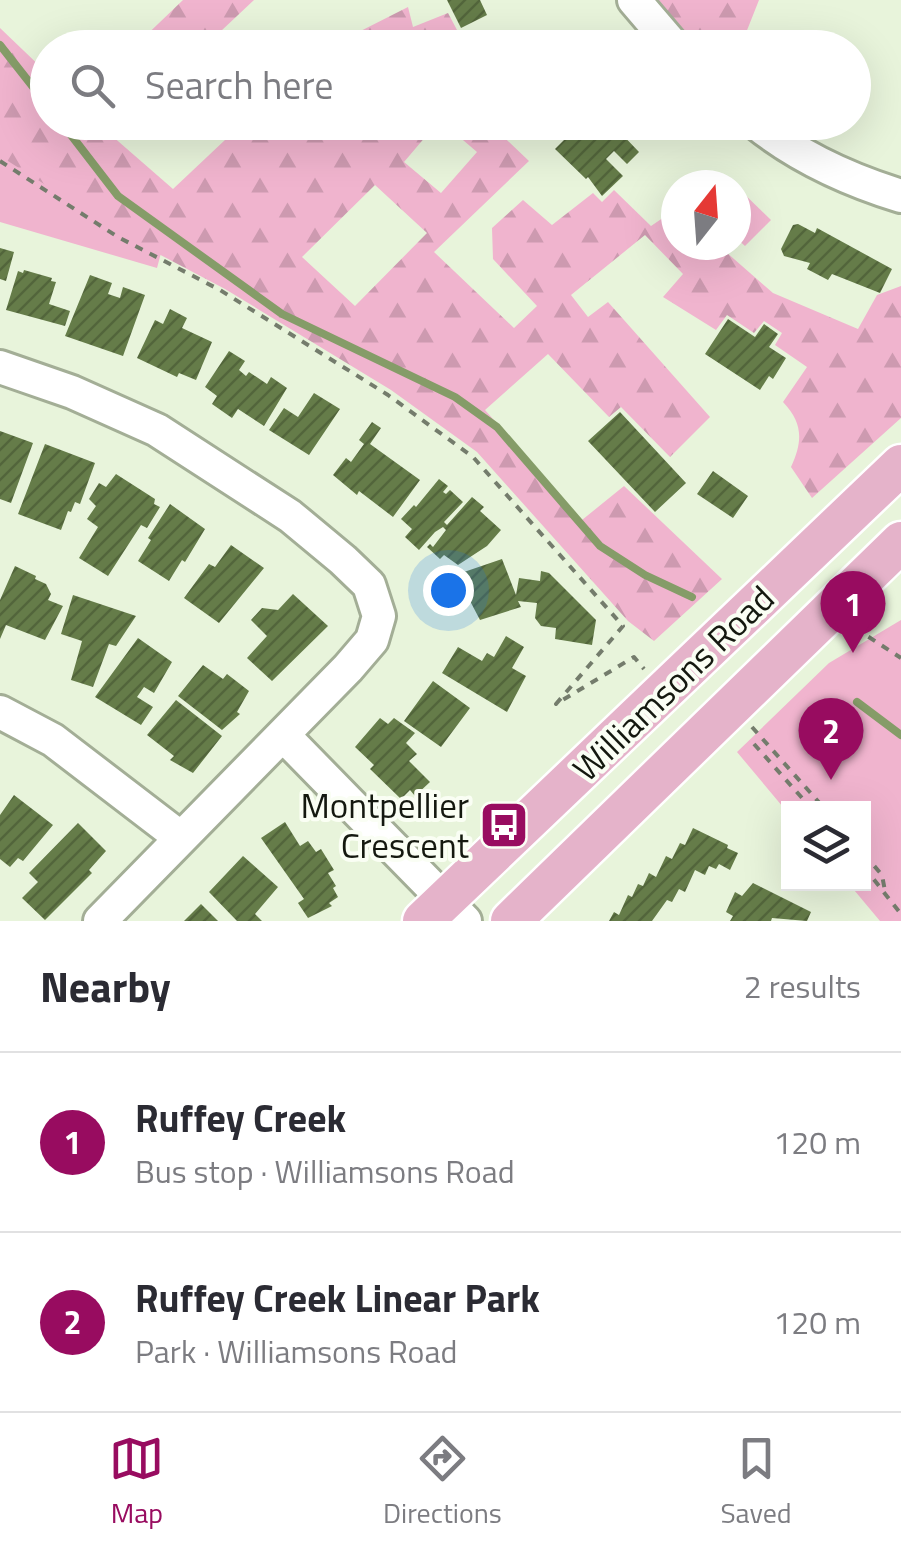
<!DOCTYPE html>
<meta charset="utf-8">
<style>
:root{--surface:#fff;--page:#f7f7f7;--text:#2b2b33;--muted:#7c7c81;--line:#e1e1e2;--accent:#980c60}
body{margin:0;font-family:"Titillium Web",sans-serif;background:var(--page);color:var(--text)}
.controls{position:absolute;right:30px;bottom:30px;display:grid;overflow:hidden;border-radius:0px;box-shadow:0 10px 40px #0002}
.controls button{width:90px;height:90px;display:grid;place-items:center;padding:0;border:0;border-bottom:2px solid var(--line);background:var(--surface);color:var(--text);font:50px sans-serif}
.compass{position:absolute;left:661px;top:170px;width:90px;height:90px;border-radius:50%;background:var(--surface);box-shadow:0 10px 40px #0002;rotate:17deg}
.you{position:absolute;left:448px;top:590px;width:35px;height:35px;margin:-25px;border:8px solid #fff;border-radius:50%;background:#1a73e8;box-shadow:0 0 0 15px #1a73e833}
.badge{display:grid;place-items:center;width:65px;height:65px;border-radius:50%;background:var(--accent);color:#fff;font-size:32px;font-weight:700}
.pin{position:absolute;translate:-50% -82px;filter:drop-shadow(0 2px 5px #0008)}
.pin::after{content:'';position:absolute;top:52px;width:35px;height:30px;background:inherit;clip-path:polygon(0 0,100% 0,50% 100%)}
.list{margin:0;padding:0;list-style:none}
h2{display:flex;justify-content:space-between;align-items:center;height:130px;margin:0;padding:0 40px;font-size:42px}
h2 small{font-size:32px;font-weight:400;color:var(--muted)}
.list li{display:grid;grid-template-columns:65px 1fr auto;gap:30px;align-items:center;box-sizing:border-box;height:180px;padding:0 40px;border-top:2px solid var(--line)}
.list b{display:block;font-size:38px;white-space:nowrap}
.list p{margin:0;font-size:32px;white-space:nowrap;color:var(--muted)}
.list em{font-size:32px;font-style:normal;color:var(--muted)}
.icon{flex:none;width:55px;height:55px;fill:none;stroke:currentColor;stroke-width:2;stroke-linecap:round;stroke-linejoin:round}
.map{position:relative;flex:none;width:901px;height:921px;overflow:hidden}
.search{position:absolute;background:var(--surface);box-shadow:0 10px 40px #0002;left:30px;right:30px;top:30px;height:110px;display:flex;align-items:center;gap:25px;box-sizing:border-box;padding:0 35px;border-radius:55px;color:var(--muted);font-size:38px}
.sheet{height:490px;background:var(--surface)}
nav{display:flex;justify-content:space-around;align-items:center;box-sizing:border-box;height:140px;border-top:2px solid var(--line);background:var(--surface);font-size:28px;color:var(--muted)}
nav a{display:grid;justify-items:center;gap:5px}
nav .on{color:var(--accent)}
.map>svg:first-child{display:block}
</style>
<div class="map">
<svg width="901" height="921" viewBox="0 0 901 921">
<defs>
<pattern id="forest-firs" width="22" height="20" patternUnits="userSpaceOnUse" patternTransform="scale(2.5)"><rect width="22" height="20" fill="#f0b4ce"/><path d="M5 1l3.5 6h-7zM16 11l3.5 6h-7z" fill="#cd9ab0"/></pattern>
<pattern id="building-hatch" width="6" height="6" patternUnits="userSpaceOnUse" patternTransform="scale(2.5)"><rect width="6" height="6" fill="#657c49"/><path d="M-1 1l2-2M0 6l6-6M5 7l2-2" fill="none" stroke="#52653b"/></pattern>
</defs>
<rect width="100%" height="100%" fill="#e8f4db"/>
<path fill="#f0b4ce" d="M0,145l161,108 -4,15 -157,-46z
M736,186l35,34 -26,26 -9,-8z
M901,620v301h-21l-31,-37h15v-76h-76v5l-51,-61 92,-89z"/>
<path fill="url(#forest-firs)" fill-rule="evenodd" d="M183,0h71l-50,47h-70z
M646,0h113l-19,48 -52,-1z
M408,7l5,20 35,-14 18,34h-137z
M0,28l47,45 1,49 76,1 -13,12 62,54 70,-66 195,-1 -34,40 37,31 36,-41 -34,-29h46l40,38 -95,91 80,76 23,-22 -44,-47 -1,-31 31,-28 29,25 41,-32 9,9 12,-12 37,36 25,-17v36h42l55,48 85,36 19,-34 24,-9v132l-89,80 -21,-31c12,-26 12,-44 -8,-65l24,-35 -32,-22 7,-12 -18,-12 -10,12 -27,-18 -11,15 -53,-33 20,-23 -38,-39 -74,60 17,22 20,-15 102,115 -40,40 -49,-50 -12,10 -61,-63 -63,56 97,110 42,-34 98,93 -68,62 -26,-20 -151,-169 -86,-62 -166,-101 -91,-48 -134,-85zM375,185l52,48 -72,73 -53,-49z"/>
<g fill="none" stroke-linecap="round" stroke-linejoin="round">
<path stroke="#859c68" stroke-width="8" d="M0,45l48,61
M61,122l57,74 164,118 173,83 42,30 103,119 45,29 47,22
M857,702l44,33"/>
</g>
<path fill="url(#building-hatch)" d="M447,0h33l7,15 -26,13z
M572,122h49l-5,6 23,24 -12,12 -13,-13 -8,8 17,17 -21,20 -14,-19 -2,2 -31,-30 18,-18 -4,-5z
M798,224l17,9 2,-5 75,41 -12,24 -48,-19 -4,6 -21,-11 3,-6 -26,-7 -3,-7 12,-24z
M0,248l14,4 -8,29 -6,-2z
M24,270l28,8 -1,3 5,1 -7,22 21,7 -5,15 -59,-16 12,-39 5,2z
M90,275l22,8 -4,11 12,4 3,-11 22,8 -22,61 -58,-20z
M170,309l17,9 -5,10 30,14 -16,38 -17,-7 -2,4 -40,-19 18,-38 8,4z
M728,319l27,18 9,-13 14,10 -9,13 17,11 -13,21 -4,-3 -9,14 -55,-36z
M229,351l16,10 -6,9 7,6 3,-4 18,12 4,-7 16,11 -23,38 -26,-17 -6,9 -20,-14 5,-8 -12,-9z
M314,393l26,16 -31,46 -40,-25 15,-22 14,9z
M620,412l66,71 -31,29 -67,-71z
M372,422l9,6 -11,16 50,36 -27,37 -34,-26 -2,4 -24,-20 13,-17 5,4 13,-18 -5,-4z
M0,431l33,12 -22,60 -11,-4z
M45,444l50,19 -15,41 -5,-2 -4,10 -3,-1 -7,19 -43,-16z
M713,471l35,25 -15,22 -36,-24z
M116,474l39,25 -1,5 6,3 -13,21 -6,-3 -33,51 -29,-18 19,-31 -11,-8 9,-13 -7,-7 10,-16 7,4z
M439,479l9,7 -5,6 3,2 4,-4 13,12 -19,20 3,3 25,-28 12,10 -4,4 21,19 -14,16 -29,19 -14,-10 -4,4 -13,-12 3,-3 3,3 13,-17 -3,-3 -8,5 -16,18 -14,-13 7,-8 -11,-10 13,-14 2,2z
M170,504l35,25 -20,33 -3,-2 -13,21 -31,-20 13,-21 -3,-2z
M231,545l33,23 -45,55 -35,-25 25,-34 6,3z
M502,559l14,36 3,-17 21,3 1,-10 8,2 47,47 -4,25 -37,-6 1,-11 -15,-2 -6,-8 2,-15 -19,-2 3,6 -41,13 -11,-21 4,-1 -9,-26z
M15,566l21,10 -1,3 11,5 5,10 -3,6 15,6 -18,34 -39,-15 -6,14v-39z
M293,594l35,32 -56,55 -25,-23 20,-22 -16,-16 11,-12 16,2z
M73,595l63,21 -20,30 -7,-2 -16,43 -22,-7 11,-39 -21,-7z
M506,636l18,11 -12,21 14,8 -19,36 -65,-39 16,-26 24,14 5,-8 7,4z
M138,638l34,24 -18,31 -10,-6 -7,10 16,10 -12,18 -46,-28z
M203,665l20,14 4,-5 22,17 -12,21 3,2 -18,16 -44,-34z
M433,681l37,27 -29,39 -37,-26z
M176,700l46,36 -29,37 -23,-13 4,-4 -27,-21z
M380,718l8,6 6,-6 21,15 -9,10 11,11 -8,7 21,21 -15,14 -5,-6 -9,9 -31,-30 4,-4 -19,-18z
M14,795l39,30 -30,36 -5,-3 -8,9 -10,-8v-44z
M285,822l15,24 8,-5 8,11 5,-3 13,21 -6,3 8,13 -3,2 5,9 -9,6 3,3 -24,12 -10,-15 6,-4 -43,-61z
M78,823l28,28 -17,19 3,3 -47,47 -23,-22 16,-16 -9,-9z
M693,828l35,17 -1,3 11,5 -8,17 -11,-6 -3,5 -7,-3 -4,9 -10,-5 -10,22 -6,-3 -7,13 -5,-2 -15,21h-43l5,-9 5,3 9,-20 4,2 6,-13 5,2 6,-13 7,4 10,-21 6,3 8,-16 5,2z
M243,856l35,31 -23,27 7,7h-25l-28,-29z
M753,883l58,29 -4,9 -35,-3 -1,3h-41l3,-5 -7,-4 9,-20 7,4z
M201,904l17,17h-34z"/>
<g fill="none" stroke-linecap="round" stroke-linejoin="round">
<g stroke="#a3ae96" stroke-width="38">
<path id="minor" d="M634,0l41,48
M755,122c43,35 94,58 146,74
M0,367l72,25 85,38 133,86 53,44 26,25 10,31 -7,24 -24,28 -248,253
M0,712l53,28 128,98
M284,736l181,185"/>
</g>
<g stroke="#fff" stroke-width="45">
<path id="major" d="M423,921l478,-456
M511,921l390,-379"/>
</g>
<path stroke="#747c6c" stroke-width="4" stroke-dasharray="8 8" stroke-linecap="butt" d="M0,161l118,76 102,53 168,105 85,62 150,169 -67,78 78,-47 10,12
M855,628l46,30
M752,727l72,81
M754,744l57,64
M864,854l18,21 3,16
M864,867l37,47"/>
<use href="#minor" stroke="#fff" stroke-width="32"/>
<use href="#major" stroke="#e5b3ca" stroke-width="40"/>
</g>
<defs>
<g id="bus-square" transform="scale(2.5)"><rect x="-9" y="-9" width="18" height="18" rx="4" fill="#980c60" stroke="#fafef4"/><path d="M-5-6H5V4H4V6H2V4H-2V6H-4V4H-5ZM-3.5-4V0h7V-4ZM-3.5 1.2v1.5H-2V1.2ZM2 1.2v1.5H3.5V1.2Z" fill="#fff"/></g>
</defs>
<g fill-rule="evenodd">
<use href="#bus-square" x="504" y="825"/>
</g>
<g text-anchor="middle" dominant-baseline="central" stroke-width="8" stroke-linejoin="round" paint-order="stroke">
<g font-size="35" fill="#14180f" stroke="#fafef4">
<text transform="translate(673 683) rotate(-44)">Williamsons Road</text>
</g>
<g font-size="35" fill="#14180f" stroke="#fafef4" text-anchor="end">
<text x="469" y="805">Montpellier<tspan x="469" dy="40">Crescent</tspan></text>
</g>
</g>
</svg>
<div class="controls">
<button><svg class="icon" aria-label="layers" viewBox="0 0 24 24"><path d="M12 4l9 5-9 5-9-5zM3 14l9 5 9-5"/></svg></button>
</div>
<svg class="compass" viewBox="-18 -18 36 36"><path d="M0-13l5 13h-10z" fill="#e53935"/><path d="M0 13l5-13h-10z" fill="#7c7c81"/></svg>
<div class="you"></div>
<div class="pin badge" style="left:853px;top:653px">1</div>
<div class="pin badge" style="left:831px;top:780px">2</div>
<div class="search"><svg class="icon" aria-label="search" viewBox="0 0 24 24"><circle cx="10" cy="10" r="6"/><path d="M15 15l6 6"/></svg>Search here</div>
</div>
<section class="sheet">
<h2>Nearby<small>2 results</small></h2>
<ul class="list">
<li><span class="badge">1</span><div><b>Ruffey Creek</b><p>Bus stop · Williamsons Road</p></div><em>120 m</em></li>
<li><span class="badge">2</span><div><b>Ruffey Creek Linear Park</b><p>Park · Williamsons Road</p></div><em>120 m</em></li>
</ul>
</section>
<nav>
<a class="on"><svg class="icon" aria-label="map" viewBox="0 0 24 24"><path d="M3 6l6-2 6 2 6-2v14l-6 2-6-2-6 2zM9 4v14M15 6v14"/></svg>Map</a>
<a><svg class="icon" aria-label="directions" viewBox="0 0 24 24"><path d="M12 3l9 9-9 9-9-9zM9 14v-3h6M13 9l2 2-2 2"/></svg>Directions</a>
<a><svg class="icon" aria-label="saved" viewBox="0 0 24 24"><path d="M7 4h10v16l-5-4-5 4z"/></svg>Saved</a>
</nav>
